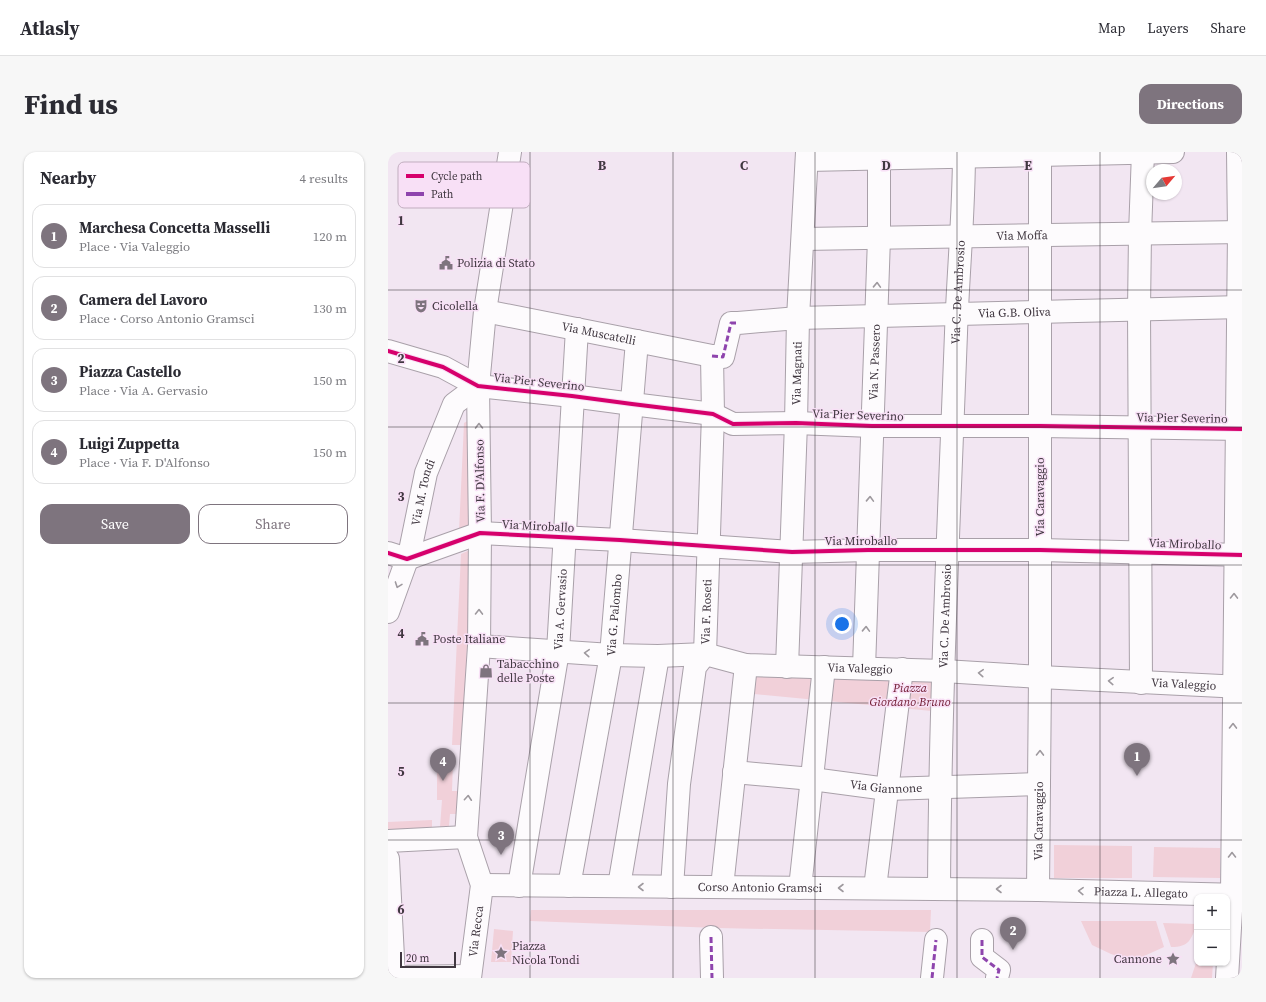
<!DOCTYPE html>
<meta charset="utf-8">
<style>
:root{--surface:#fff;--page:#f7f7f7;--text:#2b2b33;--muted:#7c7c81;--line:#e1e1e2;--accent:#7e747e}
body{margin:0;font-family:"Source Serif 4",serif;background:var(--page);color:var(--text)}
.controls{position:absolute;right:12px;bottom:12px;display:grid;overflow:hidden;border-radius:8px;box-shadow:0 1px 3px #0004}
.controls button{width:36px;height:36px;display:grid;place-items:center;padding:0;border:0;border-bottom:1px solid var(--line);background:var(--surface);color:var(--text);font:20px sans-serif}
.compass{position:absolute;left:758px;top:12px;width:36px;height:36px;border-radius:50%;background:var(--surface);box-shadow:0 1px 3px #0004;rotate:61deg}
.scale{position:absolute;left:12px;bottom:10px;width:56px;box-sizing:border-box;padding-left:4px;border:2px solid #403740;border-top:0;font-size:11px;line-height:14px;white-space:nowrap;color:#403740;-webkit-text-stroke:3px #f8e0f6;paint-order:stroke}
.you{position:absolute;left:454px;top:472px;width:14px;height:14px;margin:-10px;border:3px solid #fff;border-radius:50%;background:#1a73e8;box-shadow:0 0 0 6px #1a73e833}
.badge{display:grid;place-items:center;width:26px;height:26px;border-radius:50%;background:var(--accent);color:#fff;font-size:13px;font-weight:700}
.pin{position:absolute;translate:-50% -33px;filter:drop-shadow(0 1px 2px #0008)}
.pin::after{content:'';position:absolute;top:21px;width:14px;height:12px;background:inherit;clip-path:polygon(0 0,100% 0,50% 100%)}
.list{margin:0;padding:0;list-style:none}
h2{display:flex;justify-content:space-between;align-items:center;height:52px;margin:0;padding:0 16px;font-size:17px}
h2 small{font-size:13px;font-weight:400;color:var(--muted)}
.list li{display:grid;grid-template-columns:26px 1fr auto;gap:12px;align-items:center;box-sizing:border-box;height:64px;margin:0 8px 8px;padding:0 8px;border:1px solid var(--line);border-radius:12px}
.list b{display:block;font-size:15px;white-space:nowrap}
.list p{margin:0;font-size:13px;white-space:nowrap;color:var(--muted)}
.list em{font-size:13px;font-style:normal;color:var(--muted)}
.actions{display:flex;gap:8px;padding:12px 16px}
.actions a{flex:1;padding:9px 0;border:1px solid var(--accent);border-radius:12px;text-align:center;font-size:14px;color:var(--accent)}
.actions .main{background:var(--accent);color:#fff}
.map{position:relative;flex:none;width:854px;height:826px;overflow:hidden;border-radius:12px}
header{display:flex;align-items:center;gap:24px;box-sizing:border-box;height:56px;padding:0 20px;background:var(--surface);border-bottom:1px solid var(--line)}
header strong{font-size:19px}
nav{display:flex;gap:22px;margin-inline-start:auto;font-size:14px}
.intro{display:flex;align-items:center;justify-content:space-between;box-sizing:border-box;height:96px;padding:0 24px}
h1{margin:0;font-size:28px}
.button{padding:10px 18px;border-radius:12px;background:var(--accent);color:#fff;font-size:14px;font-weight:700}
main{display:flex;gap:24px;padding:0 24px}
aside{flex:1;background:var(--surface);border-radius:12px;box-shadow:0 1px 3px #0004}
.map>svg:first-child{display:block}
</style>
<header>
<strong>Atlasly</strong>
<nav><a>Map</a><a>Layers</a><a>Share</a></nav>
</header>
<div class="intro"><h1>Find us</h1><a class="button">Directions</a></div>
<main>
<aside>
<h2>Nearby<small>4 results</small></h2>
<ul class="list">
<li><span class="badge">1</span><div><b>Marchesa Concetta Masselli</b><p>Place · Via Valeggio</p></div><em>120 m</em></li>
<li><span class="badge">2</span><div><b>Camera del Lavoro</b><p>Place · Corso Antonio Gramsci</p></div><em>130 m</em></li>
<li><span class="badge">3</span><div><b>Piazza Castello</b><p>Place · Via A. Gervasio</p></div><em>150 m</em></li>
<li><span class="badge">4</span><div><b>Luigi Zuppetta</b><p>Place · Via F. D'Alfonso</p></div><em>150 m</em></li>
</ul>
<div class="actions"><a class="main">Save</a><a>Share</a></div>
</aside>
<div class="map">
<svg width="854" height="826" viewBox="0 0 854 826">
<rect width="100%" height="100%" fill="#f2e6f2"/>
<path fill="#f1d0d9" d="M83,267l-2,110 -10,2 5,-108z
M84,397l-10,196h-10l9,-191z
M366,522l181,7 -3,30 -178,-17z
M49,610l16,1 -1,28h6l-1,23h-7l-1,12 -9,1 2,-27h-5z
M44,668v9l-44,2v-9z
M666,693l78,1v32h-78z
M766,695l66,1v30l-67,-1z
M143,758h400l-1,22 -213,-4 -187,-7z
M693,769h75l8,26 -31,14 -22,-7 -19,-9z
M775,771l34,1c-6,15 -7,23 -26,23z
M106,777l19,2 -2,31h-20z
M809,808v3h16l-1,15h-21z"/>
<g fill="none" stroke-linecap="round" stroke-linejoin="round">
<g stroke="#a9a0a9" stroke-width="24">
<g id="minor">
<path d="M420,8l365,-8"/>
<path id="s1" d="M415,87l439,-7"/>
<path id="s2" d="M97,159l227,45 11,1 8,-34h7l60,-5 444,-11"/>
<path d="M0,199l55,16 35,19 94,10 60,8 81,10 20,10 63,-1 76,3h168l202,3"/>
<path d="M0,401l19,6 73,-26 140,7 172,12 76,-2h172l202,5"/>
<path id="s3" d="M0,460l22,-61 16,-78 28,-69 24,-18"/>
<path id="s4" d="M91,494l132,9 47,1 47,-2 41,11 198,6 96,6 202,10"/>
<path id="s5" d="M399,515l9,-244 2,-105 9,-166"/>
<path id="s6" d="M476,516l15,-430v-86"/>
<path d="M753,531l-2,-373 1,-76 3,-82"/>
<path id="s7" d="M346,620l78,7 75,10 152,-5"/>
<path d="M0,689l78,-4"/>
<path d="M0,707l6,118h-6"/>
<path id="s8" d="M94,733l556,5 204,5"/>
<path id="s9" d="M131,734l39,-235 19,-322"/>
<path id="s10" d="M181,734l42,-231 26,-314"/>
<path d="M231,734l39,-230"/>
<path id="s11" d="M284,735l7,-103 16,-117 10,-13 8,-240 -1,-58"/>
<path d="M334,735l24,-222"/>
<path d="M412,736l24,-221"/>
<path d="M487,736l27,-219"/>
<path id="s12" d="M551,737c1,-185 10,-371 17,-556 2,-60 8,-121 8,-181"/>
<path id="s13" d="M650,738l2,-213v-525"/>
<path d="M323,785l1,41"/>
<path d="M594,788v17l17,13 -2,8"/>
<path d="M6,825l76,-1"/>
<path id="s14" d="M82,826l12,-93 -16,-48 13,-191 1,-113 -2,-147 7,-75 25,-159"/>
<path d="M544,826l4,-38"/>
<path d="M839,826l5,-84 7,-662 -1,-80"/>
</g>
</g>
<use href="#minor" stroke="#fdfbfd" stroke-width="22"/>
<path stroke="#8e44ad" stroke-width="3" stroke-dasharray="6 3" stroke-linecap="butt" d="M324,204l11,1 8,-34h7
M323,785l1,41
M594,788v17l17,13 -2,8
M544,826l4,-38"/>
<g stroke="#f8e0f6" stroke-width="6">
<path id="cycleway" d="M0,199l55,16 35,19 94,10 60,8 81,10 20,10 63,-1 76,3h168l202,3
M0,401l19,6 73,-26 140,7 172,12 76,-2h172l202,5"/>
</g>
<use href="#cycleway" stroke="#d6006c" stroke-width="4"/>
</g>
<defs><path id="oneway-chevron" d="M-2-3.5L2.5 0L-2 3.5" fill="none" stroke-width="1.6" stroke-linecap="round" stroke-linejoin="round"/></defs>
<g stroke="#9e999e">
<use href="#oneway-chevron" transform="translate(489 133) rotate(-88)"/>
<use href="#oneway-chevron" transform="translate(91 274) rotate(-91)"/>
<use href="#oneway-chevron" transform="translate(482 347) rotate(-88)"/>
<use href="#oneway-chevron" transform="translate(10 433) rotate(110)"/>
<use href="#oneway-chevron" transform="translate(846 444) rotate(-89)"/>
<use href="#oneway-chevron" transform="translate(91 460) rotate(-89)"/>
<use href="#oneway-chevron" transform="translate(478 477) rotate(-88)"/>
<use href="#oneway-chevron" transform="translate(199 501) rotate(-176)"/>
<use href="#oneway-chevron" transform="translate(593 521) rotate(-176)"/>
<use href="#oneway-chevron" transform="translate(723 529) rotate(-177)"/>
<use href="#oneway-chevron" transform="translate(845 574) rotate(-89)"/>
<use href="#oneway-chevron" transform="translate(652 601) rotate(-89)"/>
<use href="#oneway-chevron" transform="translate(80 646) rotate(-86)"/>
<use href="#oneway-chevron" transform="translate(844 703) rotate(-90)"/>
<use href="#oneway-chevron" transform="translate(253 735) rotate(-180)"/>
<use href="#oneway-chevron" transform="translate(453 736) rotate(-180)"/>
<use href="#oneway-chevron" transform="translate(611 737) rotate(-180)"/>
<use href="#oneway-chevron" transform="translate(693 739) rotate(-178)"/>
</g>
<path fill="none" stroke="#403740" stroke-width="1" stroke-opacity="0.55" d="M142,0v826M285,0v826M427,0v826M569,0v826M712,0v826M0,138h854M0,275h854M0,413h854M0,551h854M0,688h854"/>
<defs>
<g id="civic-bare" transform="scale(1.08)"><path d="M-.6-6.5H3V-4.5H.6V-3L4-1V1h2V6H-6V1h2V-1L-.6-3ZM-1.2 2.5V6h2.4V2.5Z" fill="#7e747e" stroke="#f8e0f6" stroke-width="2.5" paint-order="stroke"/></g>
<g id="theatre-bare" transform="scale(1.08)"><path d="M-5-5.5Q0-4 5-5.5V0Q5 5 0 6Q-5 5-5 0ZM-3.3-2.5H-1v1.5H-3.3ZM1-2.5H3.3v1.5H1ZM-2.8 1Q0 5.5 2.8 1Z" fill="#7e747e" stroke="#f8e0f6" stroke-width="2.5" paint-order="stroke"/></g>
<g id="shop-bare" transform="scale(1.08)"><path d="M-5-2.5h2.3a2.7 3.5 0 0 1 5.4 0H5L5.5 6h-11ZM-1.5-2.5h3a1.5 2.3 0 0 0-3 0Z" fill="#7e747e" stroke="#f8e0f6" stroke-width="2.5" paint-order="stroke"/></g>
<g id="sight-bare" transform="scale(1.08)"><path d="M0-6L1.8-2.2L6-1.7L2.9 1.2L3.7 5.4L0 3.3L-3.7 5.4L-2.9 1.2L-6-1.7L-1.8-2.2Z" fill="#7e747e" stroke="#f8e0f6" stroke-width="2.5" paint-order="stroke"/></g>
</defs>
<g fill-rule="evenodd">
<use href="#civic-bare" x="58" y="111"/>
<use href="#theatre-bare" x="33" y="154"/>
<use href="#civic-bare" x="34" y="487"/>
<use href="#shop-bare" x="98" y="519"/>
<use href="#sight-bare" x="113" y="801"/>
<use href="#sight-bare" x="785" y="807"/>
</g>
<g text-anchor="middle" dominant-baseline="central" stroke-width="3" stroke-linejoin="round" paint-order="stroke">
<g font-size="12" fill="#403740" stroke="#f8e0f6">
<text stroke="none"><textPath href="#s1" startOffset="219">Via Moffa</textPath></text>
<text stroke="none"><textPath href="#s12" startOffset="597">Via C. De Ambrosio</textPath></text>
<text stroke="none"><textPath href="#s2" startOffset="561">Via G.B. Oliva</textPath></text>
<text stroke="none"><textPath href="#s2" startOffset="116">Via Muscatelli</textPath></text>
<text stroke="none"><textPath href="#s6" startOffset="306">Via N. Passero</textPath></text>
<text stroke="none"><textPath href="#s5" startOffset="294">Via Magnati</textPath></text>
<text transform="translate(151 230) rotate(6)">Via Pier Severino</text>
<text transform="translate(470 263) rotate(2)">Via Pier Severino</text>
<text transform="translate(794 266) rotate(1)">Via Pier Severino</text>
<text transform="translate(92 329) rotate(-91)">Via F. D'Alfonso</text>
<text stroke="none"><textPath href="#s3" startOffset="125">Via M. Tondi</textPath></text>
<text transform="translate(652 345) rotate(-90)">Via Caravaggio</text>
<text transform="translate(150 374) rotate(3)">Via Miroballo</text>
<text x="473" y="389">Via Miroballo</text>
<text transform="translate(797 392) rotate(2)">Via Miroballo</text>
<text stroke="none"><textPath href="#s9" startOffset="280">Via A. Gervasio</textPath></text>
<text stroke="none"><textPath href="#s11" startOffset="280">Via F. Roseti</textPath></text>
<text stroke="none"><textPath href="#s10" startOffset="275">Via G. Palombo</textPath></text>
<text stroke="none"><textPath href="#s12" startOffset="273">Via C. De Ambrosio</textPath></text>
<text stroke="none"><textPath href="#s4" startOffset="383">Via Valeggio</textPath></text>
<text stroke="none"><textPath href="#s4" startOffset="707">Via Valeggio</textPath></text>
<text stroke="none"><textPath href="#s7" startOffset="153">Via Giannone</textPath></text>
<text stroke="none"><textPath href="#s13" startOffset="69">Via Caravaggio</textPath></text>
<text stroke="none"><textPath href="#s8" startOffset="278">Corso Antonio Gramsci</textPath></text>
<text stroke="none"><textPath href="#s8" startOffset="659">Piazza L. Allegato</textPath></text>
<text stroke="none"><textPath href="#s14" startOffset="47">Via Recca</textPath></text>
</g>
<g font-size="12" fill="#403740" stroke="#f8e0f6" text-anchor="start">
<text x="69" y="111">Polizia di Stato</text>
<text x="44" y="154">Cicolella</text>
<text x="45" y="487">Poste Italiane</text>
<text x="109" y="512">Tabacchino<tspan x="109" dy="14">delle Poste</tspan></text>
<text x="124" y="794">Piazza<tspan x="124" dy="14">Nicola Tondi</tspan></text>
<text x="774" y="807" text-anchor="end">Cannone</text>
</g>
<g font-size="12" font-style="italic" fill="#6f182f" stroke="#f8e0f6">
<text x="522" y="536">Piazza<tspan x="522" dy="14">Giordano Bruno</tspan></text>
</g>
</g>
<rect x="10" y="10" width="132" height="46" rx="6" fill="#f8e0f6" stroke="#c1adbf" stroke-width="1"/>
<rect x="18" y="22" width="18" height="4" fill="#d6006c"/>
<rect x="18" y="40" width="18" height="4" fill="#8e44ad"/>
<g font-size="11" fill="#403740">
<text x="43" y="28">Cycle path</text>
<text x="43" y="46">Path</text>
</g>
<g font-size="13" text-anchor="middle" font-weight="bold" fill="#403740" stroke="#f8e0f6" stroke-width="3" stroke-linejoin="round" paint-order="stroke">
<text x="214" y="18">B</text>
<text x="356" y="18">C</text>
<text x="498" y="18">D</text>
<text x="640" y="18">E</text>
<text x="13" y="73">1</text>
<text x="13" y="211">2</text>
<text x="13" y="349">3</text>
<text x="13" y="486">4</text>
<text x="13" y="624">5</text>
<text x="13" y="762">6</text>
</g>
</svg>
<div class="controls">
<button>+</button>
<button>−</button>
</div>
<svg class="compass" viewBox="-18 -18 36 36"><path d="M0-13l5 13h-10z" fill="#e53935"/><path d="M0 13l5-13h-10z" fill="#7c7c81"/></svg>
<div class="scale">20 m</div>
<div class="you"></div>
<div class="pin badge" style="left:749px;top:624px">1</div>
<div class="pin badge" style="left:625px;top:798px">2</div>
<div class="pin badge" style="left:113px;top:703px">3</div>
<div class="pin badge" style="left:55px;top:629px">4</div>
</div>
</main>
